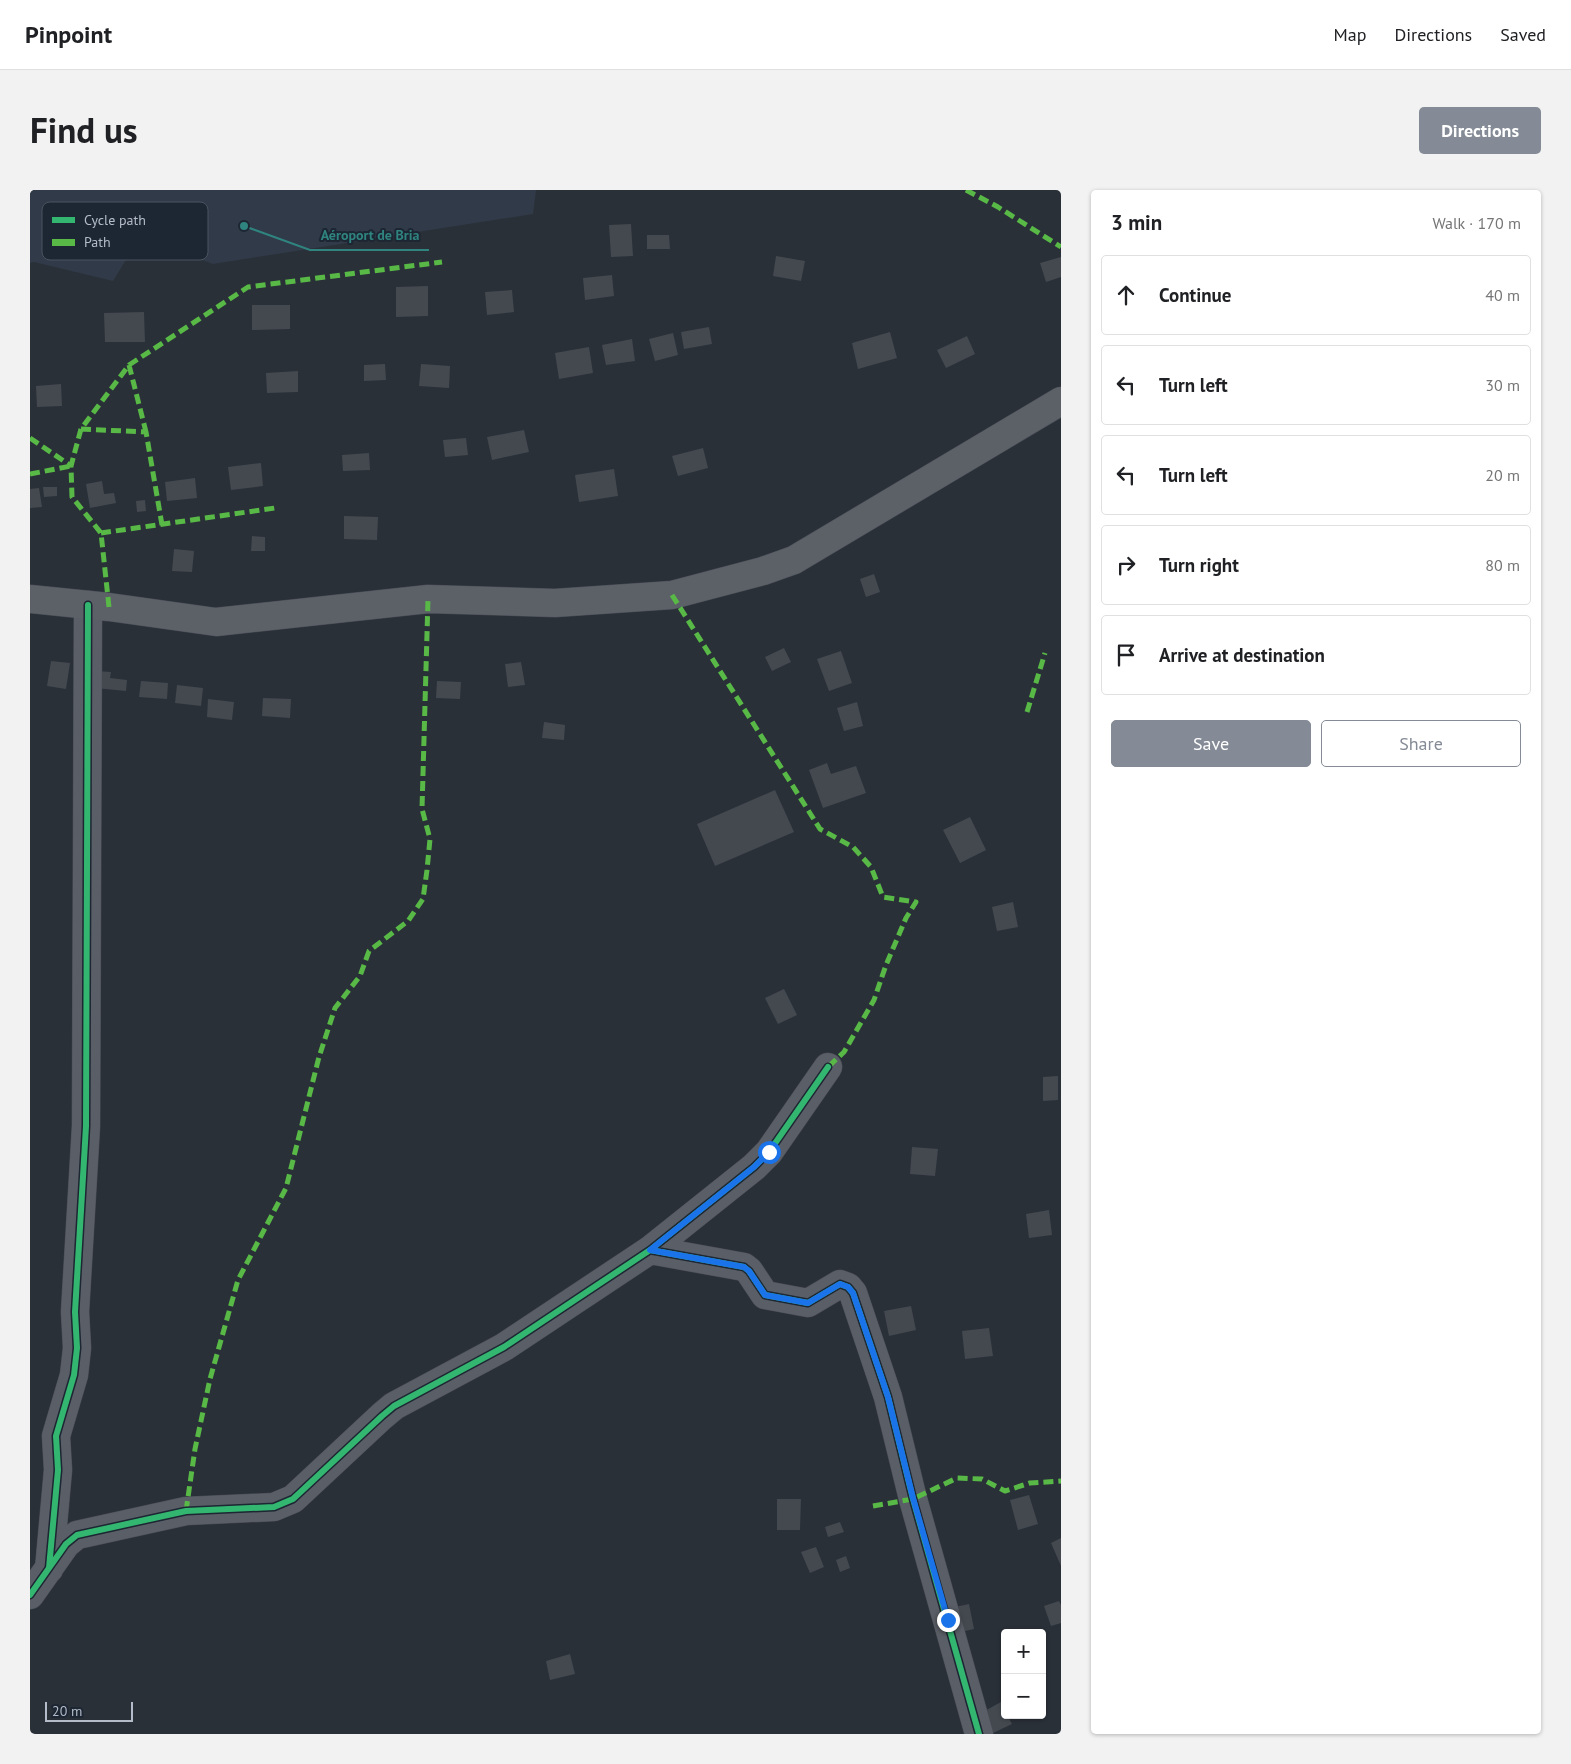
<!DOCTYPE html>
<meta charset="utf-8">
<style>
:root{--surface:#fff;--page:#f2f2f2;--text:#202124;--muted:#757577;--line:#e0e0e0;--accent:#848b96}
body{margin:0;font-family:"PT Sans",sans-serif;background:var(--page);color:var(--text)}
.controls{position:absolute;right:15px;bottom:15px;display:grid;overflow:hidden;border-radius:5px;box-shadow:0 1px 4px #0004}
.controls button{width:45px;height:45px;display:grid;place-items:center;padding:0;border:0;border-bottom:1px solid var(--line);background:var(--surface);color:var(--text);font:25px sans-serif}
.scale{position:absolute;left:15px;bottom:12px;width:88px;box-sizing:border-box;padding-left:5px;border:2px solid #b4bcc9;border-top:0;font-size:14px;line-height:18px;white-space:nowrap;color:#b4bcc9;-webkit-text-stroke:4px #1d2633;paint-order:stroke}
.stop{position:absolute;width:15px;height:15px;margin:-11px;border:4px solid #1a73e8;border-radius:50%;background:#fff}
.stop.end{background:#1a73e8;border-color:#fff;box-shadow:0 1px 5px #0008}
.list{margin:0;padding:0;list-style:none}
h2{display:flex;justify-content:space-between;align-items:center;height:65px;margin:0;padding:0 20px;font-size:21px}
h2 small{font-size:16px;font-weight:400;color:var(--muted)}
.list li{display:grid;grid-template-columns:32px 1fr auto;gap:15px;align-items:center;box-sizing:border-box;height:80px;margin:0 10px 10px;padding:0 10px;border:1px solid var(--line);border-radius:5px}
.list b{display:block;font-size:19px;white-space:nowrap}
.list em{font-size:16px;font-style:normal;color:var(--muted)}
.actions{display:flex;gap:10px;padding:15px 20px}
.actions a{flex:1;padding:11px 0;border:1px solid var(--accent);border-radius:5px;text-align:center;font-size:18px;color:var(--accent)}
.actions .main{background:var(--accent);color:#fff}
.icon{flex:none;width:28px;height:28px;fill:none;stroke:currentColor;stroke-width:2;stroke-linecap:round;stroke-linejoin:round}
.map{position:relative;flex:none;width:1031px;height:1544px;overflow:hidden;border-radius:5px}
header{display:flex;align-items:center;gap:30px;box-sizing:border-box;height:70px;padding:0 25px;background:var(--surface);border-bottom:1px solid var(--line)}
header strong{font-size:24px}
nav{display:flex;gap:28px;margin-inline-start:auto;font-size:18px}
.intro{display:flex;align-items:center;justify-content:space-between;box-sizing:border-box;height:120px;padding:0 30px}
h1{margin:0;font-size:35px}
.button{padding:12px 22px;border-radius:5px;background:var(--accent);color:#fff;font-size:18px;font-weight:700}
main{display:flex;gap:30px;padding:0 30px}
aside{flex:1;background:var(--surface);border-radius:5px;box-shadow:0 1px 4px #0004}
.map>svg:first-child{display:block}
</style>
<header>
<strong>Pinpoint</strong>
<nav><a>Map</a><a>Directions</a><a>Saved</a></nav>
</header>
<div class="intro"><h1>Find us</h1><a class="button">Directions</a></div>
<main>
<div class="map">
<svg width="1031" height="1544" viewBox="0 0 1031 1544">
<rect width="100%" height="100%" fill="#2a3038"/>
<path fill="#313a48" d="M0,0h506l-3,24 -320,50 -73,-27 -27,44 -79,-19 -4,1z"/>
<path fill="#444950" d="M601,34l2,32 -22,1 -2,-32z
M617,45h22l1,14h-23z
M746,66l29,5 -4,20 -28,-5z
M1031,67v20l-15,5 -6,-19z
M582,85l2,21 -29,4 -2,-22z
M398,96v30l-32,1v-30z
M482,100l2,22 -27,3 -2,-23z
M222,115h38v24l-38,1z
M114,122l1,30h-40l-1,-29z
M679,137l3,17 -28,5 -3,-17z
M860,142l7,26 -39,11 -6,-26z
M643,143l5,22 -23,6 -6,-22z
M937,146l8,18 -29,14 -9,-18z
M602,149l3,22 -29,4 -4,-20z
M559,157l4,26 -34,6 -4,-26z
M355,174l1,16 -22,1v-16z
M391,174l29,2 -1,22 -30,-2z
M268,181v21l-31,1 -1,-20z
M31,194l1,22 -25,1 -1,-21z
M494,240l5,22 -37,8 -5,-23z
M436,248l2,17 -23,2 -2,-17z
M673,258l5,20 -30,8 -6,-20z
M339,263l1,17 -27,1 -1,-16z
M231,273l2,23 -32,4 -3,-23z
M584,279l4,27 -39,6 -4,-27z
M165,288l2,20 -30,3 -2,-19z
M72,291l2,13 10,-1 2,10 -26,5 -4,-24z
M13,297h14v9l-13,1z
M9,298l3,19 -12,1v-19z
M115,310l1,11 -9,1 -1,-11z
M314,326l34,1 -1,23 -33,-1z
M222,346l13,1v14h-14z
M144,359l20,2 -2,21 -20,-1z
M844,384l6,18 -14,5 -6,-18z
M754,458l7,14 -19,9 -7,-14z
M811,461l11,32 -23,8 -12,-32z
M21,471l19,2 -4,26 -19,-3z
M491,472l4,23 -17,2 -3,-23z
M67,481l14,1 -1,6 17,2 -1,11 -31,-3z
M111,491l27,2 -1,16 -28,-2z
M407,491l24,1 -1,17 -24,-1z
M147,495l26,3 -2,18 -26,-3z
M233,508l28,1 -1,19 -28,-2z
M178,509l26,3 -2,18 -25,-3z
M827,512l6,24 -19,5 -7,-23z
M514,532l21,3 -1,15 -22,-2z
M797,573l4,11 25,-8 10,27 -43,15 -14,-38z
M745,600l19,42 -79,34 -18,-42z
M940,627l16,33 -26,13 -17,-33z
M983,712l5,25 -21,4 -5,-24z
M754,799l13,26 -19,9 -13,-26z
M1028,886v24l-15,1v-24z
M882,957l26,2 -3,27 -25,-2z
M1019,1020l3,25 -23,3 -3,-24z
M881,1116l5,24 -27,6 -5,-25z
M959,1138l4,28 -28,3 -3,-28z
M999,1305l9,29 -20,6 -8,-30z
M747,1309h24l-1,31h-23z
M810,1332l4,10 -16,5 -3,-10z
M1031,1348v28l-10,-23z
M786,1357l8,20 -14,6 -9,-21z
M816,1366l4,12 -10,4 -4,-12z
M1029,1411l2,4v18l-10,3 -7,-20z
M939,1414l5,25 -18,4 -6,-25z
M540,1464l5,20 -25,6 -4,-19z
M971,1512l4,8v5h2l5,9 -21,10 -12,-20z"/>
<g fill="none" stroke-linecap="round" stroke-linejoin="round">
<g stroke="#484c53" stroke-width="29">
<path id="minor" d="M620,1060l94,17 5,4 16,24 43,8 32,-19 8,3 5,6 35,104 25,102 66,235
M19,1379l9,-99 -2,-34 18,-61 3,-27 -2,-36 11,-186 2,-521
M0,1405l36,-51 11,-9 109,-24 88,-4 19,-8 89,-83 12,-10 110,-59 146,-97 104,-83 15,-15 59,-85"/>
</g>
<g stroke="#484c55" stroke-width="29">
<path id="major" d="M0,409l79,8 107,15 212,-23 127,4 117,-8 91,-24 31,-11 267,-159"/>
</g>
<use href="#minor" stroke="#5a5e66" stroke-width="28"/>
<use href="#major" stroke="#5c6168" stroke-width="28"/>
<path stroke="#58b947" stroke-width="5" stroke-dasharray="10 5" stroke-linecap="butt" d="M936,0l32,17 63,40
M99,175l17,67
M51,239l65,3 16,93
M0,248l41,28
M0,284l41,-8
M71,343l174,-25
M642,405l148,234 33,18 18,20 12,30 33,5 -10,16 -20,47 -12,35 -30,52 -16,15
M79,417l-8,-74 -29,-36 -1,-31 10,-37 48,-64 119,-78 194,-25
M997,522l18,-59
M843,1316l40,-7 44,-21 25,1 23,12 25,-8 31,-2
M156,1321l9,-62 15,-70 28,-99 48,-92 33,-131 16,-49 25,-32 9,-25 39,-30 15,-22 4,-29 3,-31 -8,-30 6,-210"/>
<g stroke="#1d2633" stroke-width="9">
<path id="cycleway" d="M620,1060l94,17 5,4 16,24 43,8 32,-19 8,3 5,6 35,104 25,102 66,235
M19,1378l9,-98 -2,-34 18,-61 3,-27 -2,-36 11,-186 2,-521
M0,1405l36,-51 11,-9 109,-24 88,-4 19,-8 89,-83 12,-10 110,-59 146,-97 104,-83 15,-15 59,-85"/>
</g>
<use href="#cycleway" stroke="#33b770" stroke-width="6"/>
</g>
<g fill="none" stroke-linecap="round" stroke-linejoin="round">
<path stroke="#1a73e8" stroke-width="6" d="M739,962l-15,15 -104,83 94,17 5,4 16,24 43,8 32,-19 8,3 5,6 35,104 25,101 35,122"/>
</g>
<rect x="12" y="12" width="166" height="58" rx="8" fill="#1d2633" stroke="#4a5360" stroke-width="1"/>
<rect x="22" y="27" width="23" height="6" fill="#33b770"/>
<rect x="22" y="49" width="23" height="7" fill="#58b947"/>
<g font-size="14" fill="#b4bcc9">
<text x="54" y="35">Cycle path</text>
<text x="54" y="57">Path</text>
</g>
<path fill="none" stroke="#308480" stroke-width="2" d="M214 36L280 60H399"/>
<circle fill="#308480" stroke="#1d2633" stroke-width="2" cx="214" cy="36" r="5"/>
<g font-size="14" text-anchor="middle" font-weight="bold" fill="#308480" stroke="#1d2633" stroke-width="4" stroke-linejoin="round" paint-order="stroke">
<text x="340" y="50">Aéroport de Bria</text>
</g>
</svg>
<div class="controls">
<button>+</button>
<button>−</button>
</div>
<div class="scale">20 m</div>
<div class="stop" style="left:739px;top:962px"></div>
<div class="stop end" style="left:918px;top:1430px"></div>
</div>
<aside>
<h2>3 min<small>Walk · 170 m</small></h2>
<ul class="list">
<li><svg class="icon" aria-label="ahead" viewBox="0 0 24 24"><path d="M12 20V5M6 11l6-6 6 6"/></svg><div><b>Continue</b></div><em>40 m</em></li>
<li><svg class="icon" aria-label="left" viewBox="0 0 24 24"><path d="M17 20v-9H6M10 6l-5 5 5 5"/></svg><div><b>Turn left</b></div><em>30 m</em></li>
<li><svg class="icon" aria-label="left" viewBox="0 0 24 24"><path d="M17 20v-9H6M10 6l-5 5 5 5"/></svg><div><b>Turn left</b></div><em>20 m</em></li>
<li><svg class="icon" aria-label="right" viewBox="0 0 24 24"><path d="M7 20v-9h11M14 6l5 5-5 5"/></svg><div><b>Turn right</b></div><em>80 m</em></li>
<li><svg class="icon" aria-label="arrive" viewBox="0 0 24 24"><path d="M6 21V4h12l-3 4 3 4H6"/></svg><div><b>Arrive at destination</b></div></li>
</ul>
<div class="actions"><a class="main">Save</a><a>Share</a></div>
</aside>
</main>
